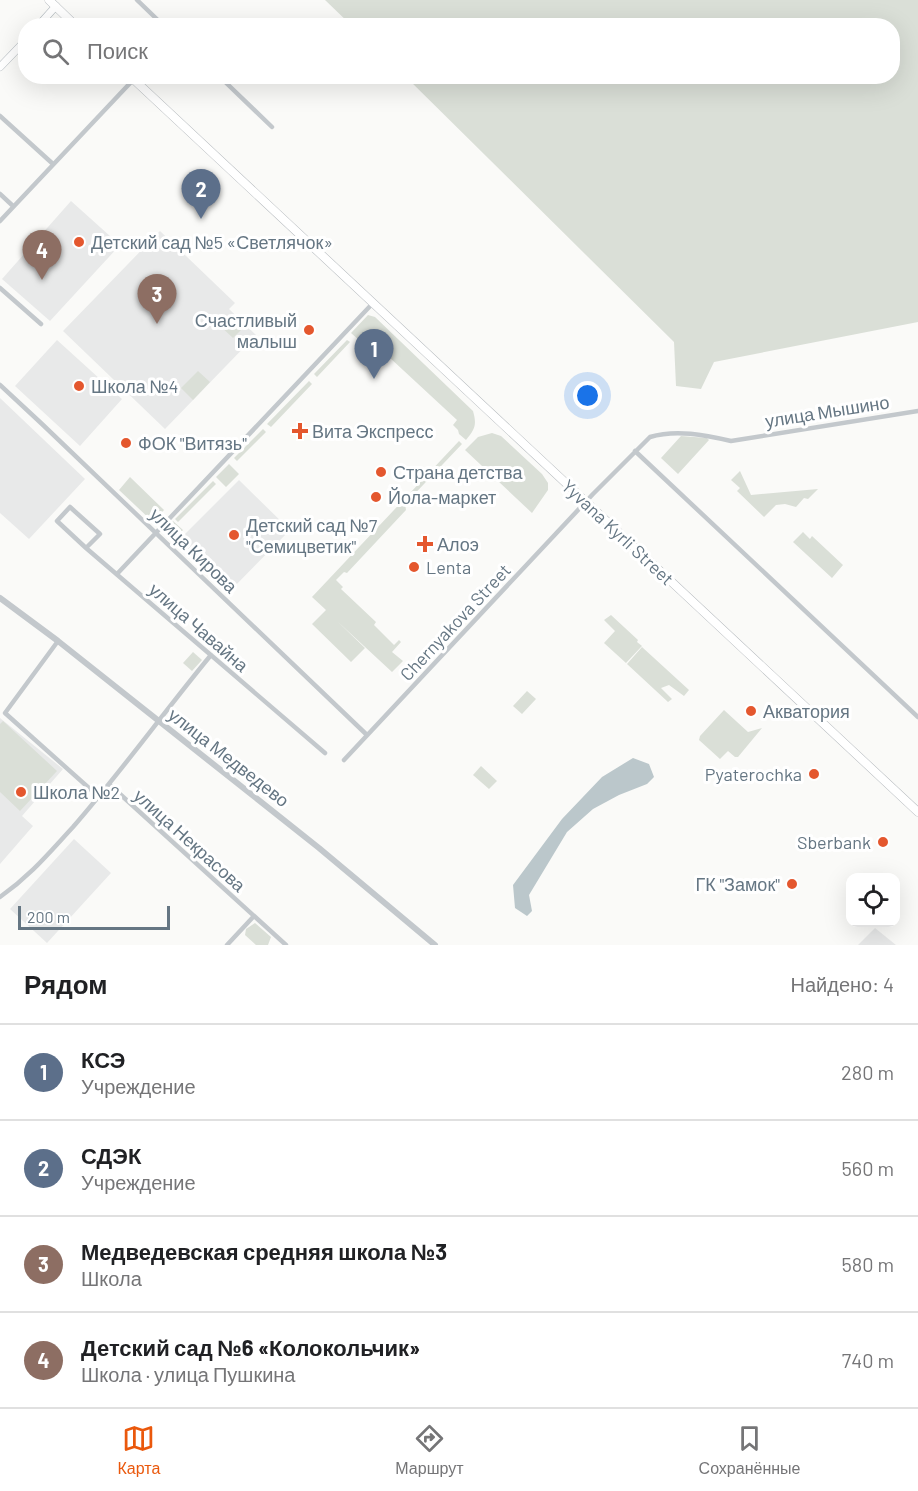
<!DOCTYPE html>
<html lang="ru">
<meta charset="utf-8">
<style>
:root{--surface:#fff;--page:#f6f6f6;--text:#202124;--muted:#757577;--line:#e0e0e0;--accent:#ea580c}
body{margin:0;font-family:Barlow,sans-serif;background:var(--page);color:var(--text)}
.controls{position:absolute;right:18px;bottom:18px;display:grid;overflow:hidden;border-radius:12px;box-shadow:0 6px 24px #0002}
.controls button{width:54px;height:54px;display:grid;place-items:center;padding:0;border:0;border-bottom:2px solid var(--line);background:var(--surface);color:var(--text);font:30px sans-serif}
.scale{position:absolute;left:18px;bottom:15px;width:152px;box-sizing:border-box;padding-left:6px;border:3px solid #657683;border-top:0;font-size:16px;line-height:21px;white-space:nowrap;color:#657683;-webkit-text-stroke:4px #fff;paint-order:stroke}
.you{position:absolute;left:588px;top:396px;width:21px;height:21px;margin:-15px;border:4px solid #fff;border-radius:50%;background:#1a73e8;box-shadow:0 0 0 9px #1a73e833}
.badge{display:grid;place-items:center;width:39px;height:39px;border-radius:50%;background:var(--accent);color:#fff;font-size:20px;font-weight:700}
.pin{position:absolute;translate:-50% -50px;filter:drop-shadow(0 2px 3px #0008)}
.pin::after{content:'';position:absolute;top:32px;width:21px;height:18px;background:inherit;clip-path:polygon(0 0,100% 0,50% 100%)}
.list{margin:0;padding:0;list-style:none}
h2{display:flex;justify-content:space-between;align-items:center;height:78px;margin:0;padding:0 24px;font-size:26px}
h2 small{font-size:20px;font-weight:400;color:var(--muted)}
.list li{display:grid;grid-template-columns:39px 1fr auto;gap:18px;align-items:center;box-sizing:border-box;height:96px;padding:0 24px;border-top:2px solid var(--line)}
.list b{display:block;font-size:22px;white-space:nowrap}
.list p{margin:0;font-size:20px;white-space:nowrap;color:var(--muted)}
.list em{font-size:20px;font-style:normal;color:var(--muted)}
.icon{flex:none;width:33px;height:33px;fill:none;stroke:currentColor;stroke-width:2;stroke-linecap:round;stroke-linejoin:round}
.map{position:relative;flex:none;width:918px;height:945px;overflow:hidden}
.search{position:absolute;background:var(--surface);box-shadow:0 6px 24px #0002;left:18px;right:18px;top:18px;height:66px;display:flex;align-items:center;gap:15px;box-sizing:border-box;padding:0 21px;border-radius:24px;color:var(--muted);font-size:22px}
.sheet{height:462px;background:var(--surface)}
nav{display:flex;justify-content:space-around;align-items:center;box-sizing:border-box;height:84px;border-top:2px solid var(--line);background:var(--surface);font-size:16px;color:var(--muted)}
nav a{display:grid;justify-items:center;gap:3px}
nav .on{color:var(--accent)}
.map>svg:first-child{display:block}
</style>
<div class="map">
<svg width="918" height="945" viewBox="0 0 918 945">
<rect width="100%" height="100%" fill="#fafaf8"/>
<path fill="#e8e9e9" d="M71,201l49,44 -70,76 -48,-42z
M160,231l75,72 -6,6 27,26 -91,94 -102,-98z
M57,340l65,59 -42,47 -65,-60z
M0,398l85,81 -56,60 -29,-26z
M239,480l51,50 -60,61 -51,-51z
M0,718l63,51 -41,47 11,10 -33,38z
M74,839l37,34 -64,70 -37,-34z
M875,928l21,17h-38z"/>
<path fill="#dadfd7" d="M325,0h593v322l-204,40 -13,27 -25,-3 -2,-44 -268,-265 486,-1v-50h-540z
M368,315l7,2 98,94c4,14 2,18 -7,29l-7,-6 -1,-4 -5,-5 4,-5 -81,-75 -6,5 -19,-17z
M228,316l14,13 -9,9 -14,-13z
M347,340l3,2 -33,35 -3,-3z
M198,371l12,11 -17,18 -12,-12z
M309,381l3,3 -41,43 -4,-3z
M263,429l3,3 -29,29 -3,-3z
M492,433l9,3 41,38 6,9v7l-16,23 -67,-63 13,-13z
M681,436l26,2 2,2 -31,34 -17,-16z
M459,441l3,3 -57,60 1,6 -59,63 -3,-1 -8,8 7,7 -2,2 35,33 -2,3 20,20 5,-5 2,2 -9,10 11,9 -11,11 -55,-51 28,27 -14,14 -39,-38 14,-14 -14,-13z
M229,464l10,10 -13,13 -10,-10z
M740,471l11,24 67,-6 -10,10 -4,-1 -8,9 -11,-3 -9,1 -12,12 -27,-26 3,-3 -9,-8z
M130,477l34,33 -11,12 -34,-32z
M213,481l3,3 -38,38 -3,-3z
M173,521l10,9 -7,8 -10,-10z
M803,532l7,7 2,-3 31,29 -11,13 -39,-36z
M611,615l27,25 -1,2 5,4 -16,17 -22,-20 11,-12 -11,-11z
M642,647l47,43 -5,6 -15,-11 -8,3 11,11 -4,3 -41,-38z
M193,652l9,8 -10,11 -9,-8z
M527,691l9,8 -14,15 -9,-8z
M724,710l24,22 14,-4 -24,29h-3l-7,-6 -8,8 -21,-19 1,-4z
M3,721l54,50 -37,40 -20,-19v-68z
M481,766l16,15 -8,8 -16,-14z
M255,923l16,14 -3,8h-12l-11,-10 1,-6z"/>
<path fill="#bbc7cb" d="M633,758l16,6 5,13 -7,7 -28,11 -26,14 -26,23 -38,63 3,16 -5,5 -12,-8 -2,-23 49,-66 40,-42z"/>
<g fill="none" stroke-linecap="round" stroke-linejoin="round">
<g stroke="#b3babf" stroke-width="8">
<path id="secondary" d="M38,26l18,-20
M0,67l26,-27"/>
</g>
<g stroke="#b5babe" stroke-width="9">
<path id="primary" d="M49,0l27,26
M130,76l788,736"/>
</g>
<path stroke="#c3c8cc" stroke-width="4.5" d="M137,0l27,26
M219,76l53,51
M0,116l53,48
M0,194l13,12
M0,221l133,-141
M0,288l41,36
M0,385l42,39 325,311
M635,451l283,266
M86,548l14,-14 -30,-27 -13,14 29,27 239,205
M117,574l256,-271
M58,641l-53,72 94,84
M344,760l249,-266 57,-57c26,-8 55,-2 81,4l187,-30
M110,785l176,160
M0,897c31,-22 48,-43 73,-70 48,-55 91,-115 138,-172
M227,945l27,-29"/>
<path stroke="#c3c8cc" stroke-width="6" d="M0,598l58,43 261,207 116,97"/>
<use href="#secondary" stroke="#fff" stroke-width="7"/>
<use href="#primary" stroke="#fff" stroke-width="8"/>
</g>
<g fill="#e4572e" stroke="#fff" stroke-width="2">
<circle cx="79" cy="242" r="6"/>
<circle cx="309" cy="330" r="6"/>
<circle cx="79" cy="386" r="6"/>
<path d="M297 422h6v6h6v6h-6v6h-6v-6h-6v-6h6z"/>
<circle cx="126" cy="443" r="6"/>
<circle cx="381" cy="472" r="6"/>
<circle cx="376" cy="497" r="6"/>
<circle cx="234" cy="535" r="6"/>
<path d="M422 535h6v6h6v6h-6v6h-6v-6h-6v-6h6z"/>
<circle cx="414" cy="567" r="6"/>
<circle cx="751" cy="711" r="6"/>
<circle cx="814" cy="774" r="6"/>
<circle cx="21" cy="792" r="6"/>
<circle cx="883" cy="842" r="6"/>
<circle cx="792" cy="884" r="6"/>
</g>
<g text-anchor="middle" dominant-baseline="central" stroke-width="6" stroke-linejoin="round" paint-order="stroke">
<g font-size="18" fill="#657683" stroke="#fff" text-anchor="start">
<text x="91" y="242">Детский сад №5 «Светлячок»</text>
<text x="297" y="320" text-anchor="end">Счастливый<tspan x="297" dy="21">малыш</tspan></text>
<text x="91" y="386">Школа №4</text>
<text x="312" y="431">Вита Экспресс</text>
<text x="138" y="443">ФОК "Витязь"</text>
<text x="393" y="472">Страна детства</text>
<text x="388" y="497">Йола-маркет</text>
<text x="246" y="525">Детский сад №7<tspan x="246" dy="21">"Семицветик"</tspan></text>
<text x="437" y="544">Алоэ</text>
<text x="426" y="567">Lenta</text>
<text x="763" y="711">Акватория</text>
<text x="802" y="774" text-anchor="end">Pyaterochka</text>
<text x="33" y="792">Школа №2</text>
<text x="871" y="842" text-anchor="end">Sberbank</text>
<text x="780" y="884" text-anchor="end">ГК "Замок"</text>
</g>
<g font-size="18" fill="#657683" stroke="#fff">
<text transform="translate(827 411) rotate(-9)">улица Мышино</text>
<text transform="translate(618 532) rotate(43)">Yyvana Kyrli Street</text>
<text transform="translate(194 550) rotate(44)">улица Кирова</text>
<text transform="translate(455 622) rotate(-47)">Chernyakova Street</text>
<text transform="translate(199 627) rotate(41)">улица Чавайна</text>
<text transform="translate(229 757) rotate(38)">улица Медведево</text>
<text transform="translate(190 840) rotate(42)">улица Некрасова</text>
</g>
</g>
</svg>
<div class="controls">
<button><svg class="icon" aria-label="locate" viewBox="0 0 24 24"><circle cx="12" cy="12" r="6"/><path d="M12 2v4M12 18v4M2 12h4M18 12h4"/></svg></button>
</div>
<div class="scale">200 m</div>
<div class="you"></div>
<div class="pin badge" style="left:374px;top:379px;background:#5c6f8a">1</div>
<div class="pin badge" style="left:201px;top:219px;background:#5c6f8a">2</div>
<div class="pin badge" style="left:157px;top:324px;background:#8d6e63">3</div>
<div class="pin badge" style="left:42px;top:280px;background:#8d6e63">4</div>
<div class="search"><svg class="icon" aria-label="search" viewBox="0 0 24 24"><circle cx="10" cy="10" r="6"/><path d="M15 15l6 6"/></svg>Поиск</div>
</div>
<section class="sheet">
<h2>Рядом<small>Найдено: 4</small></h2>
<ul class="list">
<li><span class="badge" style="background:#5c6f8a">1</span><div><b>КСЭ</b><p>Учреждение</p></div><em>280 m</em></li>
<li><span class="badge" style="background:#5c6f8a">2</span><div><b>СДЭК</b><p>Учреждение</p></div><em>560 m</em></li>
<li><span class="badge" style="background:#8d6e63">3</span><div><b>Медведевская средняя школа №3</b><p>Школа</p></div><em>580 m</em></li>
<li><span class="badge" style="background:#8d6e63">4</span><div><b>Детский сад №6 «Колокольчик»</b><p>Школа · улица Пушкина</p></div><em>740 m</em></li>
</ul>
</section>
<nav>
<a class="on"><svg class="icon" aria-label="map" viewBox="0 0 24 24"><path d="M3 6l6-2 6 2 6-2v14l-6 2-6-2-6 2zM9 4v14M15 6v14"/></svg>Карта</a>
<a><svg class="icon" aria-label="directions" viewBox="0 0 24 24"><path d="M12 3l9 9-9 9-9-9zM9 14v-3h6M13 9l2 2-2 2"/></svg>Маршрут</a>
<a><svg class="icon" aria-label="saved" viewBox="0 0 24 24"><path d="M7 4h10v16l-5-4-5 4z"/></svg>Сохранённые</a>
</nav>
